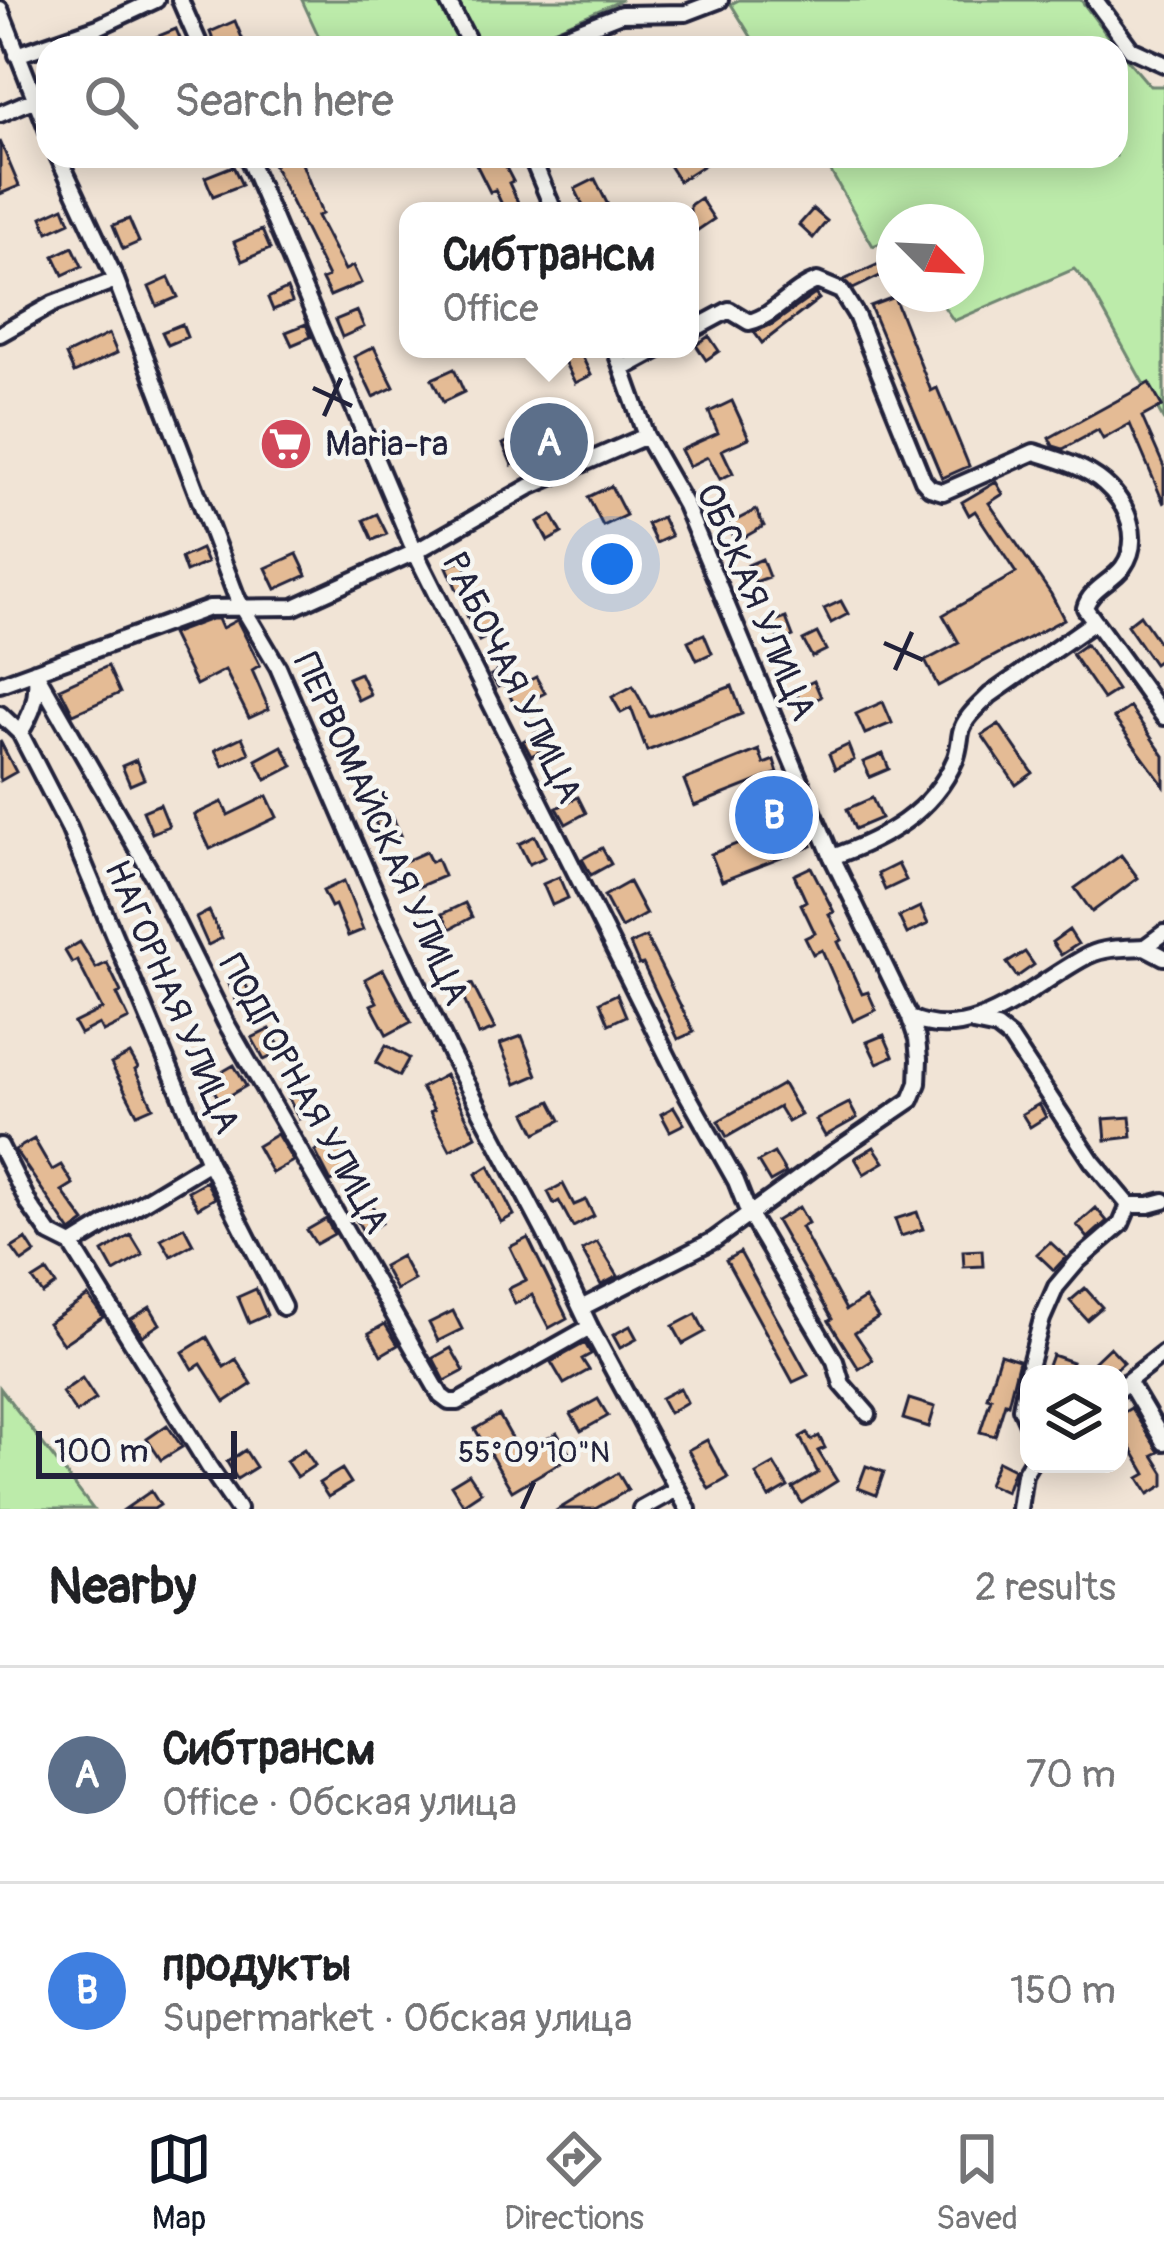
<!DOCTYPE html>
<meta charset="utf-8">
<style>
:root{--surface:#fff;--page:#f6f6f6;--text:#202124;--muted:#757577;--line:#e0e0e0;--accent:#111827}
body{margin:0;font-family:Pangolin,sans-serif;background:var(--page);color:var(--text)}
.controls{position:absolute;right:36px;bottom:36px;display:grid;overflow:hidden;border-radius:24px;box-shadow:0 6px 30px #0003}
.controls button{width:108px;height:108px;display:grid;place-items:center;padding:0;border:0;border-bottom:3px solid var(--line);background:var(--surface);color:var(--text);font:60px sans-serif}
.compass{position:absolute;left:876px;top:204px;width:108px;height:108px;border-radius:50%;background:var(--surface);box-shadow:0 6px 30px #0003;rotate:114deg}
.scale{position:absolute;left:36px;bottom:30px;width:201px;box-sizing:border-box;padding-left:12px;border:6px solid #22223b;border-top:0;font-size:33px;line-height:42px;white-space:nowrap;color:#22223b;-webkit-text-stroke:9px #f6f6f2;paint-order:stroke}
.you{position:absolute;left:612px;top:564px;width:42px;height:42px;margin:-30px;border:9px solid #fff;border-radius:50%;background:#1a73e8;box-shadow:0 0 0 18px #1a73e833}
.badge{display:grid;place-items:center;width:78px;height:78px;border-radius:50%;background:var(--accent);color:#fff;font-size:39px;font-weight:700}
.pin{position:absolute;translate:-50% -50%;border:6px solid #fff;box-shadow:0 3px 12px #0006}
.popup{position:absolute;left:399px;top:202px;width:300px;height:156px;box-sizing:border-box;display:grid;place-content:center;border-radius:24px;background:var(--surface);filter:drop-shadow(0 3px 9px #0005);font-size:39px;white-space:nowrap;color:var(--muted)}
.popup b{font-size:45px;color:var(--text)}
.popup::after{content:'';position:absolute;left:50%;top:100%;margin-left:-24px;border:24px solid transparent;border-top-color:var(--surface)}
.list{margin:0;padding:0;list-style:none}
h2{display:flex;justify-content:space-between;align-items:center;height:156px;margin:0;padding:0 48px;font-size:51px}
h2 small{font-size:39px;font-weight:400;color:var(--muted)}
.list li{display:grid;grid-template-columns:78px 1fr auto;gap:36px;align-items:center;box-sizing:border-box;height:216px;padding:0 48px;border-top:3px solid var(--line)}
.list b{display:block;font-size:45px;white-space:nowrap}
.list p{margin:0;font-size:39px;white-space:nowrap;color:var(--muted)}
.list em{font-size:39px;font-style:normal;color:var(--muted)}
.icon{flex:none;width:66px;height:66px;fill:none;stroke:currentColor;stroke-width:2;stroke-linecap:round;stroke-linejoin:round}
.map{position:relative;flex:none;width:1164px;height:1509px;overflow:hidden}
.search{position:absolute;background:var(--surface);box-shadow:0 6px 30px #0003;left:36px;right:36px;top:36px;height:132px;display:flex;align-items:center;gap:30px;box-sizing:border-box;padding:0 42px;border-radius:36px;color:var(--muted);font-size:45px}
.sheet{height:588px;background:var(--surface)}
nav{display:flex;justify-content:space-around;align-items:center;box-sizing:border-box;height:168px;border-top:3px solid var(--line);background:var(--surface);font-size:33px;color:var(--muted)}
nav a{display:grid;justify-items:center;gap:6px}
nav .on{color:var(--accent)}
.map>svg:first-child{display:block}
</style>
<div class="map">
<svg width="1164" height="1509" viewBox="0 0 1164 1509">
<rect width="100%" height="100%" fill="#f1e4d6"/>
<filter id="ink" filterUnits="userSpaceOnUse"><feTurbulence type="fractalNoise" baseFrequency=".00833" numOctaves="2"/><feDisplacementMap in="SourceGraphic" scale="24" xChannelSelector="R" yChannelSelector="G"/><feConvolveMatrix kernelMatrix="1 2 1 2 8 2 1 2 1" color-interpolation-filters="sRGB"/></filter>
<g filter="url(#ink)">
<path fill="#bcebaa" stroke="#6f8672" stroke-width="3" d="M302,0h320l-110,48h-188z
M739,0h342l28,38 41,48h14v335l-75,-136 -15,-16 -120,52 -19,-27h31v-72h-72v16l-21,8 -51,-90h294v-108h-358l-27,-44z
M0,1388l93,121h-93z"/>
<path fill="#e4bb95" stroke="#22223b" stroke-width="3" d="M235,21l7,17 -26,10 -6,-16z
M176,29l8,19h-23l-5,-11z
M0,141l19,45 -19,8z
M269,156h30l23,58 -5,2 28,54 8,-4 8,17 -31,13 -8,-16 6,-3z
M472,156h28l13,25 -4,2 13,28h-17l-10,-21 -5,2z
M663,156h55l-39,25z
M233,166l9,19 -29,11 -8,-19z
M595,179l16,32h-25l-11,-22z
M700,198l14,21 -19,13 -5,-8v-19z
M64,207l6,15 -22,10 -6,-15z
M813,209l14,12 -14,17 -14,-13z
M129,219l10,23 -16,7 -10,-24z
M262,230l8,19 -28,12 -8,-19z
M73,247l9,19 -19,9 -9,-19z
M894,257v12l-41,20 -9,-9z
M169,278l9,19 -21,9 -8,-19z
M287,289l5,13 -19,8 -5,-12z
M815,294l4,5 -57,44 -8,-11 19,-8z
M894,297l37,94 6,-3 32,78 -27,12 -72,-172z
M357,311l7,16 -22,10 -7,-17z
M182,324l5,13 -19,8 -6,-13z
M306,324l5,13 -19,8 -6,-13z
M109,334l8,19 -43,20 -8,-18z
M709,336l10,15 -13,9 -10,-15z
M374,347l20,40 -21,10 -19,-40z
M579,350l12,25 -16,8 -12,-24z
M454,369l10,23 -21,10 -11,-23z
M1149,383l13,23 -20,11 22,50v37l-34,-80 -27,15 -5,-9 -35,19 -10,-3 -4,-8z
M732,401l17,37 -27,12 11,23 -13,6 -12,-22 -19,9 -8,-16 37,-17 -9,-21z
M552,422l9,21 -49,22 -9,-21z
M996,482l7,12 -14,9 62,91 13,25 -126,67 -13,-25 34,-18 -16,-28 73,-42 -41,-62 -6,4 -7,-13z
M611,486l15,29 -23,11 -15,-29z
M756,510l8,16 -28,16 -9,-17z
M377,514l10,20 -14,6 -9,-20z
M552,515l10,18 -14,8 -10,-19z
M662,517l9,19 -15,7 -9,-19z
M201,549l6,14 -21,9 -5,-14z
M297,554l10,21 -31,14 -10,-21z
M762,559l7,18 -14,5 -7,-17z
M463,560l11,25 -16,7 -11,-25z
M841,601l7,13 -17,9 -7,-14z
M484,608l11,25 -16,8 -12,-25z
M1140,615l24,35v7l-10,7 -27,-39z
M786,618l7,18 -14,5 -7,-18z
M211,619h7l4,9 15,-8 23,45 -8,5 17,39 -20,9 -24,-48 -29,15 -25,-51z
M817,633l9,17 -14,7 -9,-17z
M704,634l8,19 -15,7 -9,-19z
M1086,644l31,46 -14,9 -31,-45z
M108,666l12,27 -47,21 -13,-26z
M507,666l11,20 18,-9 9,16 -29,15 -12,-24 -6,3 -7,-12z
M360,673l10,21 -12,6 -10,-22z
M814,681l7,16 -19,8 -7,-15z
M633,686l17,31 82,-31 10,28 -95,37 -16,-43 -10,5 -9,-16z
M883,702l9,21 -27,11 -9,-20z
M1130,707l34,49v30l-50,-68z
M999,724l34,49 -17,12 -34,-50z
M543,729l9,16 -21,11 -8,-15z
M242,737l7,16 -26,13 -8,-16z
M0,741l16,31 -16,9z
M848,745l6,15 -19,9 -6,-15z
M282,746l11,20 -27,14 -10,-20z
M759,750l5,14 10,-4 4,13 -84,33 -10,-26z
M883,754l6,15 -19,8 -7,-15z
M136,760l8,19 -14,6 -8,-19z
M267,796l10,21 -67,32 -16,-34 28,-13 6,13z
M578,797l8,16 -20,11 -9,-16z
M872,798l9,20 -26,11 -8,-20z
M160,804l9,22 -17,7 -9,-22z
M391,814l10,21 -16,7 -10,-20z
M802,818l10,28 -90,35 -11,-27z
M535,836l10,21 -16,7 -10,-20z
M602,848l9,16 -20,11 -9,-16z
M426,852l5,10 6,-3 7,17 -26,11 -4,-8 -14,6 -8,-18z
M1121,855l17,23 -46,34 -17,-24z
M898,864l8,16 -21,10 -7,-16z
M811,867l23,45 -5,2 13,26 -4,2 24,52 6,-2 8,18 -23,11 -31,-71 -9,4 -8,-16 10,-5 -14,-29 5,-3 -12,-26z
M559,877l9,21 -16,7 -9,-21z
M344,881l19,49 -15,6 -13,-31 -4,2 -8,-16z
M629,882l17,32 -25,14 -17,-32z
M465,903l7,14 -22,12 -8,-15z
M920,907l8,17 -21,10 -8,-17z
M209,911l13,27 -14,7 -12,-27z
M1069,930l9,14 -17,11 -9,-13z
M646,937l48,95 -16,7 -35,-75 -4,1 -9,-21z
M80,942l16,26 11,-5 14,29 -4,2 12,25 -26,13 -4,-8 -19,10 -6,-11 28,-14 -25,-49 -5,3 -7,-12z
M1025,952l9,13 -17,12 -10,-14z
M383,969l28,53 -24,13 -16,-30 6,-3 -12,-23z
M242,976l8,18 -14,6 -8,-18z
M472,984l23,45 -16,6 -19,-45z
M617,994l9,22 -17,8 -9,-22z
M270,1029l12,22 -18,9 -12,-22z
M884,1035l9,21 -16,7 -10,-21z
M522,1036l15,39 -21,9 -16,-40z
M386,1045l23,13 -10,18 -23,-13z
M130,1054l8,14 -3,2 18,37 -16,7 -26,-50z
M234,1065l12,21 -26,15 -12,-21z
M445,1075l31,61 -26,14 -20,-38 4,-2 -13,-22z
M783,1084l18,31 -13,7 -9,-15 -52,30 -9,-16z
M304,1085l13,24 -18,10 -12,-24z
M551,1101l10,19 -25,13 -10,-20z
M849,1103l8,15 -32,18 -9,-16z
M1039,1104l7,13 -16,10 -8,-13z
M674,1107l10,17 -14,7 -9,-17z
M1130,1117l2,20 -26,3 -2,-21z
M277,1134l16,27 -21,12 -15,-27z
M34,1139l18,31 9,-5 12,19 -11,7 23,31 -14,10 -56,-82z
M339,1139l16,31 -24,12 -16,-31z
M874,1147l10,15 -20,12 -9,-16z
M774,1153l12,20 -16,9 -12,-20z
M489,1166l25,49 -13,7 -25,-48z
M206,1181l9,17 -17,10 -10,-17z
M563,1184l11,21 12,-5 8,16 -21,11 -14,-26 -5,3 -6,-12z
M369,1200l13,23 -18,10 -13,-23z
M799,1207l9,16 -7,4 45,83 19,-12 13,20 -23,15 18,27 -14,9 -30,-48 3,-2 -56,-98z
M1096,1208l11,13 -19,17 -11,-13z
M917,1212l6,17 -22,7 -6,-17z
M326,1219l8,15 -18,10 -9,-14z
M184,1227l9,17 -22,12 -10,-17z
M131,1235l12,20 -29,17 -11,-20z
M528,1238l39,80 -18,10 -17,-33 -17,9 -7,-15 18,-9 -16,-33z
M26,1239l9,14 -13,9 -10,-14z
M597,1242l21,34 -17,9 -19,-35z
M1050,1242l16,15 -12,13 -17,-16z
M982,1250l1,16 -19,1 -1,-16z
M740,1252l68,123 -15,7 -67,-122z
M401,1256l13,24 -18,10 -13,-24z
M47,1271l9,14 -13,9 -10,-14z
M1085,1288l17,19 -15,13 -17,-19z
M256,1289l11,26 -18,8 -11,-26z
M88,1296l15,21 -40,27 -15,-21z
M150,1307l10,17 -18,12 -11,-17z
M453,1311l9,18 -24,12 -9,-18z
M696,1314l9,18 -22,12 -10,-18z
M385,1324l13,21 -17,10 -12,-22z
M630,1326l7,13 -17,9 -7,-13z
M207,1337l17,30 12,-8 16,25 -27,18 -24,-38 -8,5 -10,-17z
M585,1343l6,11 -9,5 7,11 -25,14 -13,-22z
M1110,1347l14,15 -14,12h-9l-9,-10z
M451,1348l13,23 -19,10 -12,-23z
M1000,1354l19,6 -11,44 -3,-1 -10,33 -15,-4 11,-34 -4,-1z
M1052,1355l20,7 -5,12h-22z
M82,1378l14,21 -20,14 -14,-21z
M680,1388l7,14 -18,11 -8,-15z
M598,1399l10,17 -27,15 -10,-17z
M909,1399l26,8 -6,20 -26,-8z
M1131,1408l28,44 -6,3 11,18v12l-15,9 -10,-16 7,-4 -23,-40 -4,3v-22z
M499,1415l22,39 36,-21 14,23 -59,35 -37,-62z
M167,1425l15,22 -21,13 -14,-21z
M807,1433l4,7 8,-4 6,12 -7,3 19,30 -35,22 -9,-15 25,-15 -18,-36z
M707,1440l21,38 -19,11 -21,-39z
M304,1449l11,16 -18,12 -11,-16z
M245,1450l11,17 -19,12 -10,-17z
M998,1461l16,8 -8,23 -18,-8z
M774,1464l14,23 -19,11 -13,-24z
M866,1466l18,6 -8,23 -18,-7z
M342,1469l9,14 -23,14 -9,-14z
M618,1473l10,17 -33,19h-36z
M469,1474l12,18 -18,12 -12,-19z
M151,1491l9,14 -6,4h-29z"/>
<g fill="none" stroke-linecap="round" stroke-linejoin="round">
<g stroke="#22223b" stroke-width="22">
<path id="minor" d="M180,0l21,48
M447,0l22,42 7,6
M1095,0l36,49 33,15
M0,9l48,122
M534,48l87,-34 65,-1 34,-13
M17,55l81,-28 58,-27
M0,114l35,-15
M58,156l58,124 121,318 41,69 108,250 67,141 92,175 45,94 98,182
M247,156l168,396 268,535 53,94 13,33 86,147 7,23 26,30
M531,156l23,55
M690,331l39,-21 20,12c26,-6 42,-32 68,-41l24,10 15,24 67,165 7,8 13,4 91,-40c23,7 52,15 70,31 23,20 39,56 19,84 -11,15 -33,22 -38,41l79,109
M0,334l53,-30 63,-24
M615,349l31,87 39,69 147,352 78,161c66,29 123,-35 179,-63 17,-8 38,-7 56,-8
M624,368l35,-19
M35,671l118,205 73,147 215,373 8,6h9l132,-75
M0,684l209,-76 85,-1 121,-55 114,-65 117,-51
M0,714l20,19 49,95 140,334 74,145
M20,733c12,-20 18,-34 16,-57
M832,857c52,-18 100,-44 123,-97 4,-9 4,-18 6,-28 3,-14 18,-26 29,-37l104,-73
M1145,947l19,-14
M1145,947l19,10
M973,1023l24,5 14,11 81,122 37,44h20l15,-4
M0,1146l30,60 20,28 22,11 137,222 29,42
M72,1245l137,-83
M581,1308l133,-68 121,-88 76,-52 7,-17 1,-24 -2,-20 -7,-21
M1128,1381l36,-28
M1119,1389l9,-8 36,61
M1029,1426l-8,-18 7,-37 14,-52 14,-32 22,-26 43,-37 8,-19
M641,1509l36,-20
M1019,1509l5,-35 6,-10"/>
</g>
<use href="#minor" stroke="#f6f6f2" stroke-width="14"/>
</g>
</g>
<path fill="none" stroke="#22223b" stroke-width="4.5" d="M313,388l39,18M324,416l17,-38M884,643l39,17M895,670l17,-38M522,1509l12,-27"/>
<defs>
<g id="supermarket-disc" transform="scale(2.7)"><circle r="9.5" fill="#d1495b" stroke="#f6f6f2"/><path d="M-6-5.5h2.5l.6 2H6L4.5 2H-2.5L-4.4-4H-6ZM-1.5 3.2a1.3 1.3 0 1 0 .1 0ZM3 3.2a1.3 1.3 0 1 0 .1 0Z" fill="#fff"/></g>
</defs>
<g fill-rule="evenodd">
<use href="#supermarket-disc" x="286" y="444"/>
</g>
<g text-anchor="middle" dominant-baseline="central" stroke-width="9" stroke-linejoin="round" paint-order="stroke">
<g font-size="36" fill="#22223b" stroke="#f6f6f2" text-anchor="start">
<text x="325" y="444">Maria-ra</text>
</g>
<g font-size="36" fill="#22223b" stroke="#f6f6f2">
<text transform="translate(756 602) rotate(67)">ОБСКАЯ УЛИЦА</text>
<text transform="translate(512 678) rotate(64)">РАБОЧАЯ УЛИЦА</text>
<text transform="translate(381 829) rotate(66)">ПЕРВОМАЙСКАЯ УЛИЦА</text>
<text transform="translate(172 997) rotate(67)">НАГОРНАЯ УЛИЦА</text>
<text transform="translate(304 1094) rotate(61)">ПОДГОРНАЯ УЛИЦА</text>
</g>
</g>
<g font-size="30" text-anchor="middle" fill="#22223b" stroke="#f6f6f2" stroke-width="9" stroke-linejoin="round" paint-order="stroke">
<text x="534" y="1462">55°09'10"N</text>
</g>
</svg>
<div class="controls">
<button><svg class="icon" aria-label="layers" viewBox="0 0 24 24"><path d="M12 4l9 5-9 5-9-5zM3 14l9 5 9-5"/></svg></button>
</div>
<svg class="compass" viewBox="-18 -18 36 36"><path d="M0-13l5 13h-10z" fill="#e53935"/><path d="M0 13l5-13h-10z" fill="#757577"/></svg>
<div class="scale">100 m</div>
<div class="you"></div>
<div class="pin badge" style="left:549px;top:442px;background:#5c6f8a">A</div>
<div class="popup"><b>Сибтрансм</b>Office</div>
<div class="pin badge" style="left:774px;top:815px;background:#3f7fe0">B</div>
<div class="search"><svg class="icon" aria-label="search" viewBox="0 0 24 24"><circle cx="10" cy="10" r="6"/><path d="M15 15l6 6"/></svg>Search here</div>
</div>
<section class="sheet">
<h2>Nearby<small>2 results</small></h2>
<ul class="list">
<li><span class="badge" style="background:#5c6f8a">A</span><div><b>Сибтрансм</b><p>Office · Обская улица</p></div><em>70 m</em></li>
<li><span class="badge" style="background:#3f7fe0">B</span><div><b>продукты</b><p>Supermarket · Обская улица</p></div><em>150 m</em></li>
</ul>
</section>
<nav>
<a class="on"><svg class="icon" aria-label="map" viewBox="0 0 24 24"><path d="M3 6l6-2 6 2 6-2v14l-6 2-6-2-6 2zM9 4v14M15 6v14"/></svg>Map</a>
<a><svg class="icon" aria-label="directions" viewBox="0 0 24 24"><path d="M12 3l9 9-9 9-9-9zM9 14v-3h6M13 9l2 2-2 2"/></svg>Directions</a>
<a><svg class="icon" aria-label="saved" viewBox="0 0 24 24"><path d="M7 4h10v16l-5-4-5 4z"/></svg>Saved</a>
</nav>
